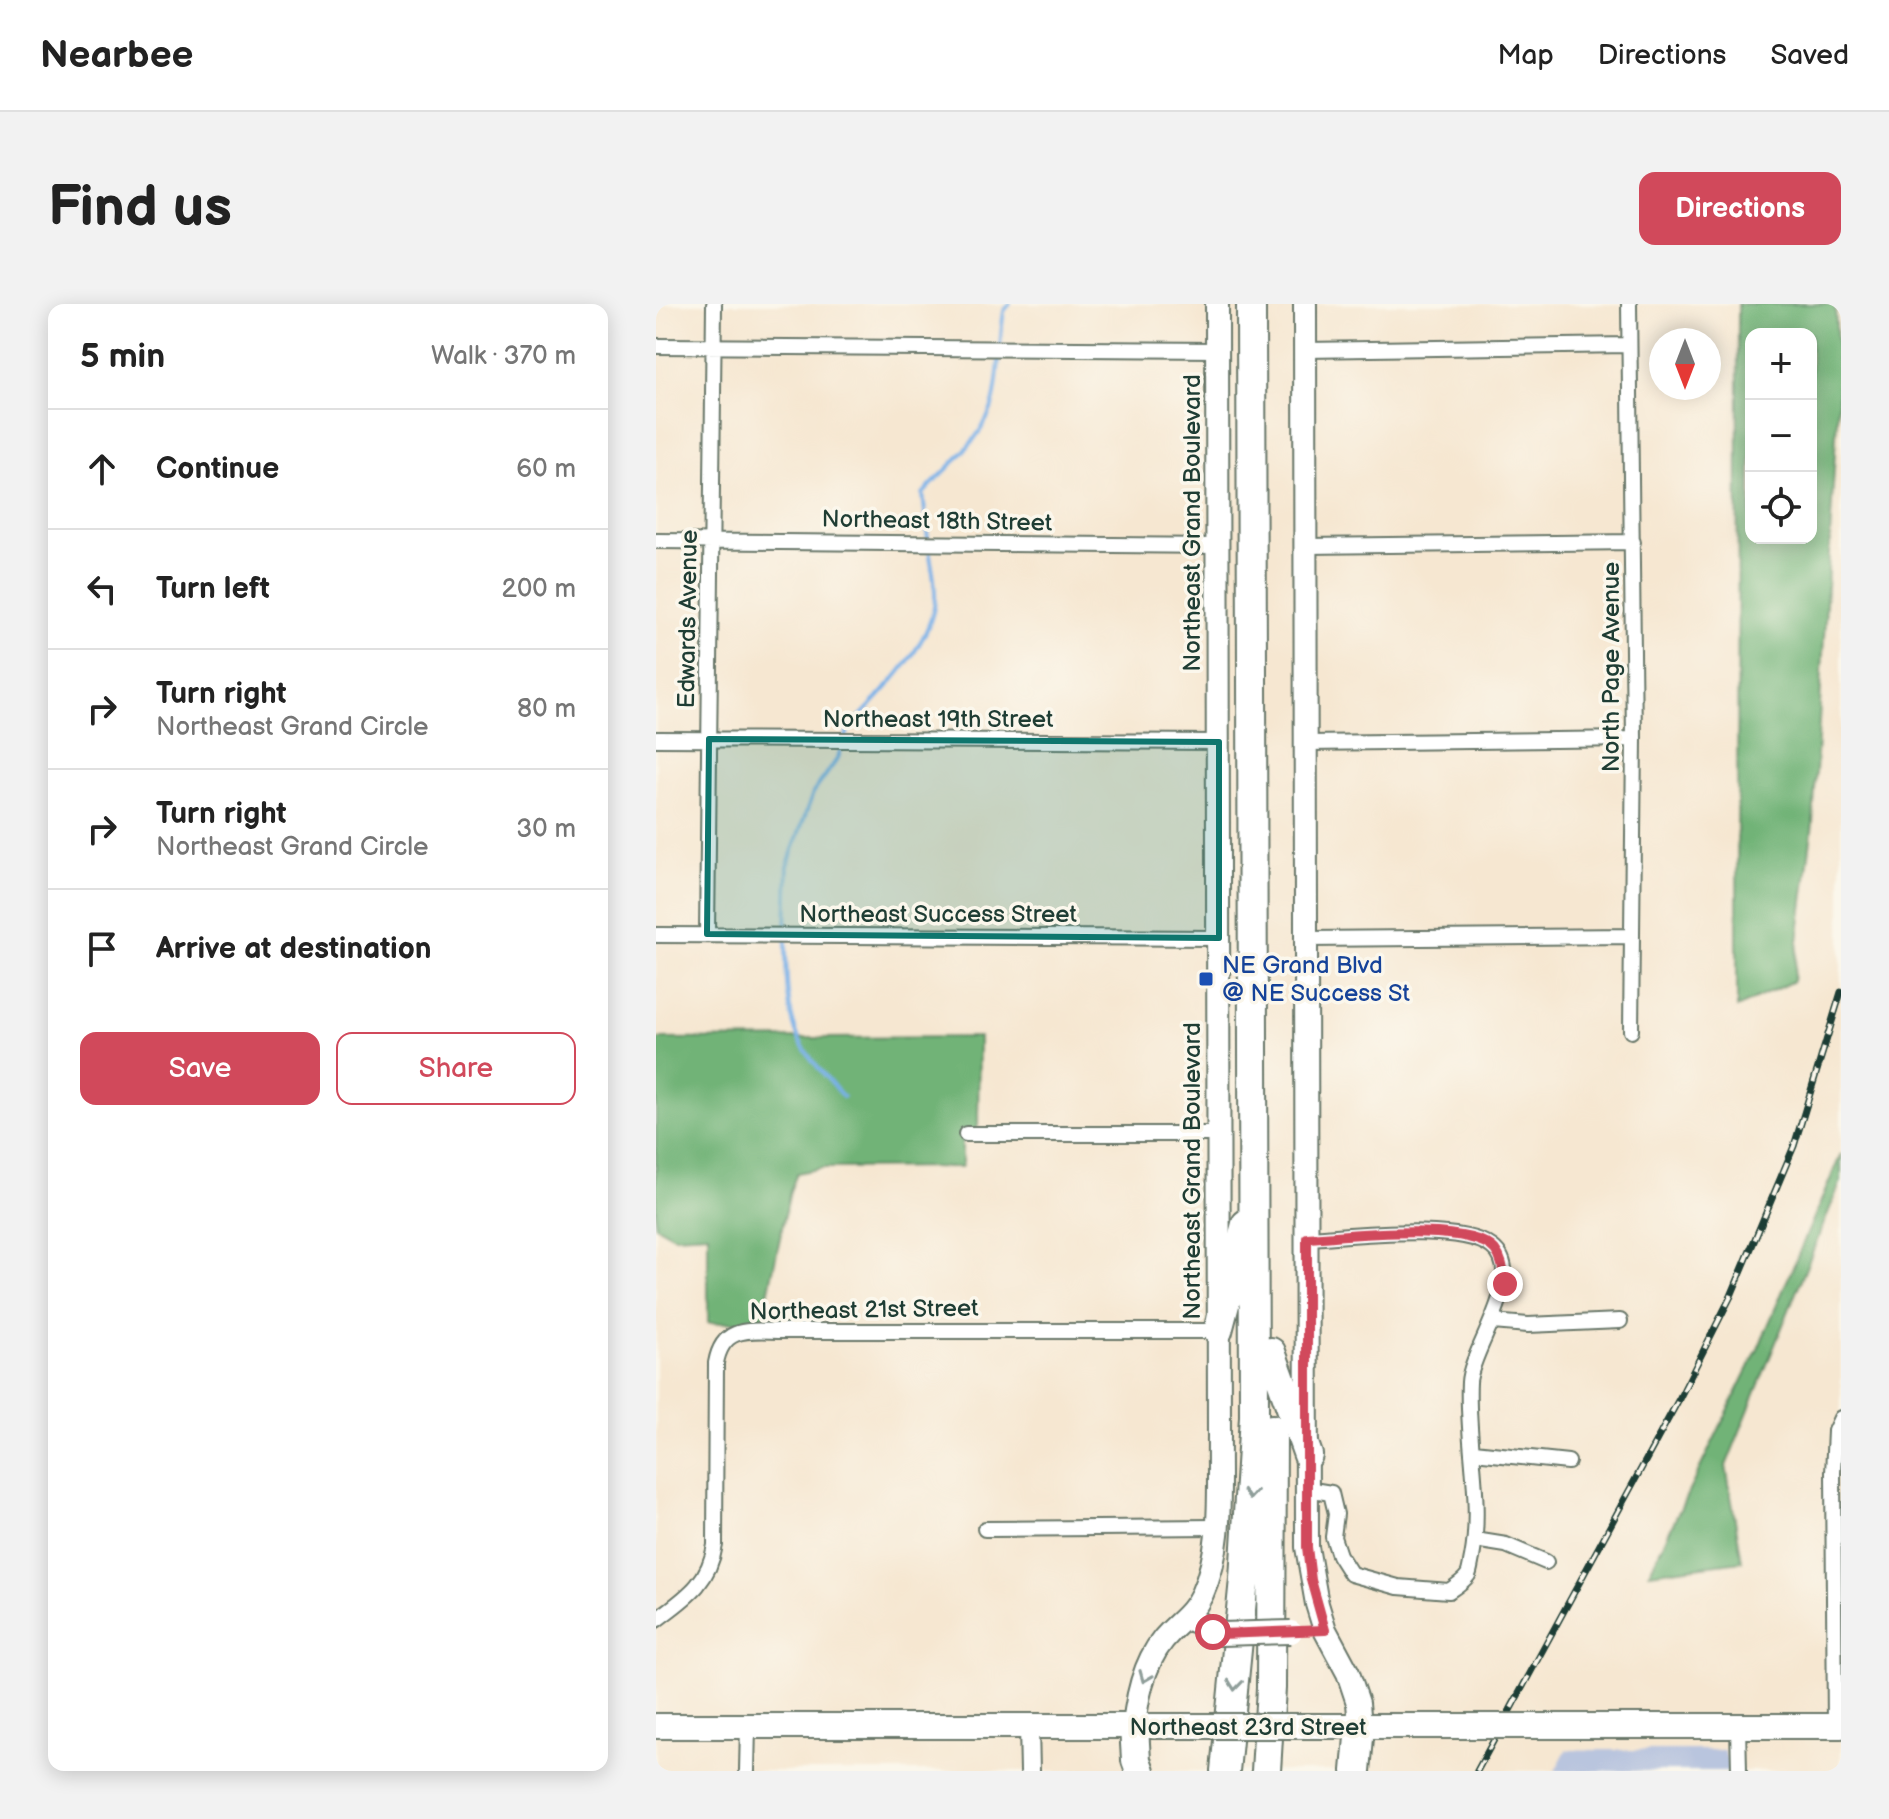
<!DOCTYPE html>
<meta charset="utf-8">
<style>
:root{--surface:#fff;--page:#f2f2f2;--text:#222;--muted:#767676;--line:#e0e0e0;--accent:#d1495b}
body{margin:0;font-family:"Balsamiq Sans",sans-serif;background:var(--page);color:var(--text)}
.controls{position:absolute;right:24px;top:24px;display:grid;overflow:hidden;border-radius:16px;box-shadow:0 4px 20px #0003}
.controls button{width:72px;height:72px;display:grid;place-items:center;padding:0;border:0;border-bottom:2px solid var(--line);background:var(--surface);color:var(--text);font:40px sans-serif}
.compass{position:absolute;left:993px;top:24px;width:72px;height:72px;border-radius:50%;background:var(--surface);box-shadow:0 4px 20px #0003;rotate:180deg}
.stop{position:absolute;width:24px;height:24px;margin:-18px;border:6px solid #d1495b;border-radius:50%;background:#fff}
.stop.end{background:#d1495b;border-color:#fff;box-shadow:0 2px 8px #0008}
.list{margin:0;padding:0;list-style:none}
h2{display:flex;justify-content:space-between;align-items:center;height:104px;margin:0;padding:0 32px;font-size:34px}
h2 small{font-size:26px;font-weight:400;color:var(--muted)}
.list li{display:grid;grid-template-columns:52px 1fr auto;gap:24px;align-items:center;box-sizing:border-box;height:120px;padding:0 32px;border-top:2px solid var(--line)}
.list b{display:block;font-size:30px;white-space:nowrap}
.list p{margin:0;font-size:26px;white-space:nowrap;color:var(--muted)}
.list em{font-size:26px;font-style:normal;color:var(--muted)}
.actions{display:flex;gap:16px;padding:24px 32px}
.actions a{flex:1;padding:18px 0;border:2px solid var(--accent);border-radius:16px;text-align:center;font-size:28px;color:var(--accent)}
.actions .main{background:var(--accent);color:#fff}
.icon{flex:none;width:44px;height:44px;fill:none;stroke:currentColor;stroke-width:2;stroke-linecap:round;stroke-linejoin:round}
.map{position:relative;flex:none;width:1185px;height:1467px;overflow:hidden;border-radius:16px}
header{display:flex;align-items:center;gap:48px;box-sizing:border-box;height:112px;padding:0 40px;background:var(--surface);border-bottom:2px solid var(--line)}
header strong{font-size:38px}
nav{display:flex;gap:44px;margin-inline-start:auto;font-size:28px}
.intro{display:flex;align-items:center;justify-content:space-between;box-sizing:border-box;height:192px;padding:0 48px}
h1{margin:0;font-size:56px}
.button{padding:20px 36px;border-radius:16px;background:var(--accent);color:#fff;font-size:28px;font-weight:700}
main{display:flex;gap:48px;padding:0 48px}
aside{flex:1;background:var(--surface);border-radius:16px;box-shadow:0 4px 20px #0003}
.map>svg:first-child{display:block}
</style>
<header>
<strong>Nearbee</strong>
<nav><a>Map</a><a>Directions</a><a>Saved</a></nav>
</header>
<div class="intro"><h1>Find us</h1><a class="button">Directions</a></div>
<main>
<aside>
<h2>5 min<small>Walk · 370 m</small></h2>
<ul class="list">
<li><svg class="icon" aria-label="ahead" viewBox="0 0 24 24"><path d="M12 20V5M6 11l6-6 6 6"/></svg><div><b>Continue</b></div><em>60 m</em></li>
<li><svg class="icon" aria-label="left" viewBox="0 0 24 24"><path d="M17 20v-9H6M10 6l-5 5 5 5"/></svg><div><b>Turn left</b></div><em>200 m</em></li>
<li><svg class="icon" aria-label="right" viewBox="0 0 24 24"><path d="M7 20v-9h11M14 6l5 5-5 5"/></svg><div><b>Turn right</b><p>Northeast Grand Circle</p></div><em>80 m</em></li>
<li><svg class="icon" aria-label="right" viewBox="0 0 24 24"><path d="M7 20v-9h11M14 6l5 5-5 5"/></svg><div><b>Turn right</b><p>Northeast Grand Circle</p></div><em>30 m</em></li>
<li><svg class="icon" aria-label="arrive" viewBox="0 0 24 24"><path d="M6 21V4h12l-3 4 3 4H6"/></svg><div><b>Arrive at destination</b></div></li>
</ul>
<div class="actions"><a class="main">Save</a><a>Share</a></div>
</aside>
<div class="map">
<svg width="1185" height="1467" viewBox="0 0 1185 1467">
<rect width="100%" height="100%" fill="#fbf7ec"/>
<filter id="ink" filterUnits="userSpaceOnUse"><feTurbulence type="fractalNoise" baseFrequency=".0125" numOctaves="2"/><feDisplacementMap in="SourceGraphic" scale="16" xChannelSelector="R" yChannelSelector="G"/><feConvolveMatrix kernelMatrix="1 2 1 2 8 2 1 2 1" color-interpolation-filters="sRGB"/></filter>
<filter id="wash" filterUnits="userSpaceOnUse"><feTurbulence type="fractalNoise" baseFrequency=".006" numOctaves="4" result="noise"/><feDisplacementMap in="SourceGraphic" scale="32" xChannelSelector="R" yChannelSelector="G"/><feGaussianBlur stdDeviation="1.8" result="paint"/><feColorMatrix in="noise" values="0 0 0 0 0 0 0 0 0 0 0 0 0 0 0 0 0 1.4 0 .05"/><feComposite in="paint" operator="in"/></filter>
<g filter="url(#wash)">
<rect width="100%" height="100%" fill="#f6e7d1"/>
<path fill="#b9c5de" d="M910,1446h158l7,21h-176z"/>
<path fill="#71b377" stroke="#487856" stroke-width="2" fill-rule="evenodd" d="M1082,0h97l4,81 -26,438 -20,158 -56,27zM1095,30h60v204h-60z
M323,733l-1,89 -16,17v24l-140,1 -25,5 -7,18 -28,131 -54,1v-89l-34,2 -18,-10v-187z
M1185,850v27l-115,285 16,95 -93,12 109,-224z"/>
<g fill="none" stroke-linecap="round" stroke-linejoin="round">
<path stroke="#79b1e8" stroke-width="4" d="M272,236l-5,-46c25,-28 62,-56 71,-94 6,-29 5,-60 10,-89l6,-7
M190,433l3,-9c31,-32 83,-83 86,-129 1,-16 -4,-35 -6,-51
M130,627l2,-67 25,-71 25,-35 4,-13
M130,636c0,31 0,72 14,101 10,20 29,39 43,56"/>
</g>
</g>
<g filter="url(#ink)">
<g fill="none" stroke-linecap="round" stroke-linejoin="round">
<g stroke="#6a786b" stroke-width="18">
<path id="minor" d="M973,0l5,435 -3,292
M0,42l562,4
M649,46l323,-5
M0,237l562,5
M650,242l327,-4
M0,435l563,3
M650,439l328,-4
M51,630l7,-630
M0,631l563,3
M650,635l326,-3
M310,830h252
M651,934c41,-2 153,-16 185,9 37,28 -21,101 -23,135 -3,58 14,118 3,176 -1,4 -2,13 -4,17 -4,6 -13,12 -19,16l-51,-4 -47,-13 -12,-19 -6,-18 3,-23 -5,-21 -24,-4
M837,1018l35,3 92,-4
M818,1148l94,10
M329,1225l231,-2
M819,1236l31,5 40,17
M0,1316c29,-22 53,-36 59,-75l1,-182c7,-39 35,-32 67,-32h435
M1082,1421l1,46
M1179,1422l-2,-253 2,-42 6,-13
M91,1467l1,-45"/>
</g>
<g stroke="#6a786b" stroke-width="22">
<path id="tertiary" d="M373,1423l1,44"/>
</g>
<g stroke="#6a786b" stroke-width="26">
<path id="secondary" d="M649,0l2,1243 10,57 8,26 23,43 10,30 2,23
M531,1314l34,16
M478,1423c3,-33 12,-72 37,-96 12,-12 23,-20 31,-37 22,-48 16,-106 17,-158l-2,-1132"/>
</g>
<g stroke="#6a786b" stroke-width="28">
<path id="primary" d="M0,1422h543
M642,1422h148
M895,1422h290"/>
</g>
<g stroke="#6a786b" stroke-width="32">
<path id="motorway" d="M562,1027l28,-107
M615,1048l37,103
M478,1423l2,33 4,11
M569,1467l19,-192 10,-163 -3,-1112
M610,1467l5,-83 1,-259
M700,1467l4,-45"/>
</g>
<use href="#minor" stroke="#fff" stroke-width="14"/>
<use href="#tertiary" stroke="#fff" stroke-width="18"/>
<use href="#secondary" stroke="#fff" stroke-width="22"/>
<use href="#primary" stroke="#fff" stroke-width="24"/>
<use href="#motorway" stroke="#fff" stroke-width="28"/>
<g stroke="#1f3d34" stroke-width="7">
<path id="rail" d="M821,1467l202,-372 52,-103 63,-150 47,-154"/>
</g>
<use href="#rail" stroke="#fbf7ec" stroke-width="4" stroke-dasharray="12" stroke-linecap="butt"/>
<g stroke="#6a786b" stroke-width="26" stroke-linecap="butt">
<path id="secondary-bridge" d="M565,1330l70,-2"/>
</g>
<g stroke="#6a786b" stroke-width="28" stroke-linecap="butt">
<path id="primary-bridge" d="M543,1422h99
M790,1422h105"/>
</g>
<use href="#secondary-bridge" stroke="#fff" stroke-width="22"/>
<use href="#primary-bridge" stroke="#fff" stroke-width="24"/>
</g>
<defs><path id="oneway-chevron" d="M-2-3.5L2.5 0L-2 3.5" fill="none" stroke-width="1.6" stroke-linecap="round" stroke-linejoin="round" transform="scale(2)"/></defs>
<g stroke="#8f9e9a">
<use href="#oneway-chevron" transform="translate(594 1190) rotate(94)"/>
<use href="#oneway-chevron" transform="translate(489 1373) rotate(112)"/>
<use href="#oneway-chevron" transform="translate(579 1381) rotate(96)"/>
</g>
</g>
<g fill="none" stroke-linecap="round" stroke-linejoin="round" filter="url(#ink)">
<path stroke="#d1495b" stroke-width="10" d="M557,1328l8,2 104,-4 -14,-50 -4,-33v-309c38,-2 163,-17 188,12 8,10 8,22 10,34"/>
</g>
<path fill="#0f766e" fill-opacity="0.2" stroke="#0f766e" stroke-width="6" stroke-linejoin="round" d="M53,435l510,3v196l-512,-4z"/>
<rect fill="#1a4fb4" stroke="#fbf7ec" stroke-width="3" x="542" y="667" width="16" height="16" rx="4"/>
<g text-anchor="middle" dominant-baseline="central" stroke-width="7" stroke-linejoin="round" paint-order="stroke">
<g font-size="24" fill="#1f3d34" stroke="#fbf7ec">
<text transform="translate(281 217) rotate(1)">Northeast 18th Street</text>
<text transform="translate(536 219) rotate(-90)">Northeast Grand Boulevard</text>
<text transform="translate(32 315) rotate(-89)">Edwards Avenue</text>
<text transform="translate(955 363) rotate(-90)">North Page Avenue</text>
<text x="282" y="415">Northeast 19th Street</text>
<text x="282" y="610">Northeast Success Street</text>
<text transform="translate(536 867) rotate(-90)">Northeast Grand Boulevard</text>
<text transform="translate(208 1006) rotate(-1)">Northeast 21st Street</text>
<text x="592" y="1423">Northeast 23rd Street</text>
</g>
<g font-size="24" fill="#164399" stroke="#fbf7ec" text-anchor="start">
<text x="566" y="661">NE Grand Blvd<tspan x="566" dy="28">@ NE Success St</tspan></text>
</g>
</g>
</svg>
<div class="controls">
<button>+</button>
<button>−</button>
<button><svg class="icon" aria-label="locate" viewBox="0 0 24 24"><circle cx="12" cy="12" r="6"/><path d="M12 2v4M12 18v4M2 12h4M18 12h4"/></svg></button>
</div>
<svg class="compass" viewBox="-18 -18 36 36"><path d="M0-13l5 13h-10z" fill="#e53935"/><path d="M0 13l5-13h-10z" fill="#767676"/></svg>
<div class="stop" style="left:557px;top:1328px"></div>
<div class="stop end" style="left:849px;top:980px"></div>
</div>
</main>
